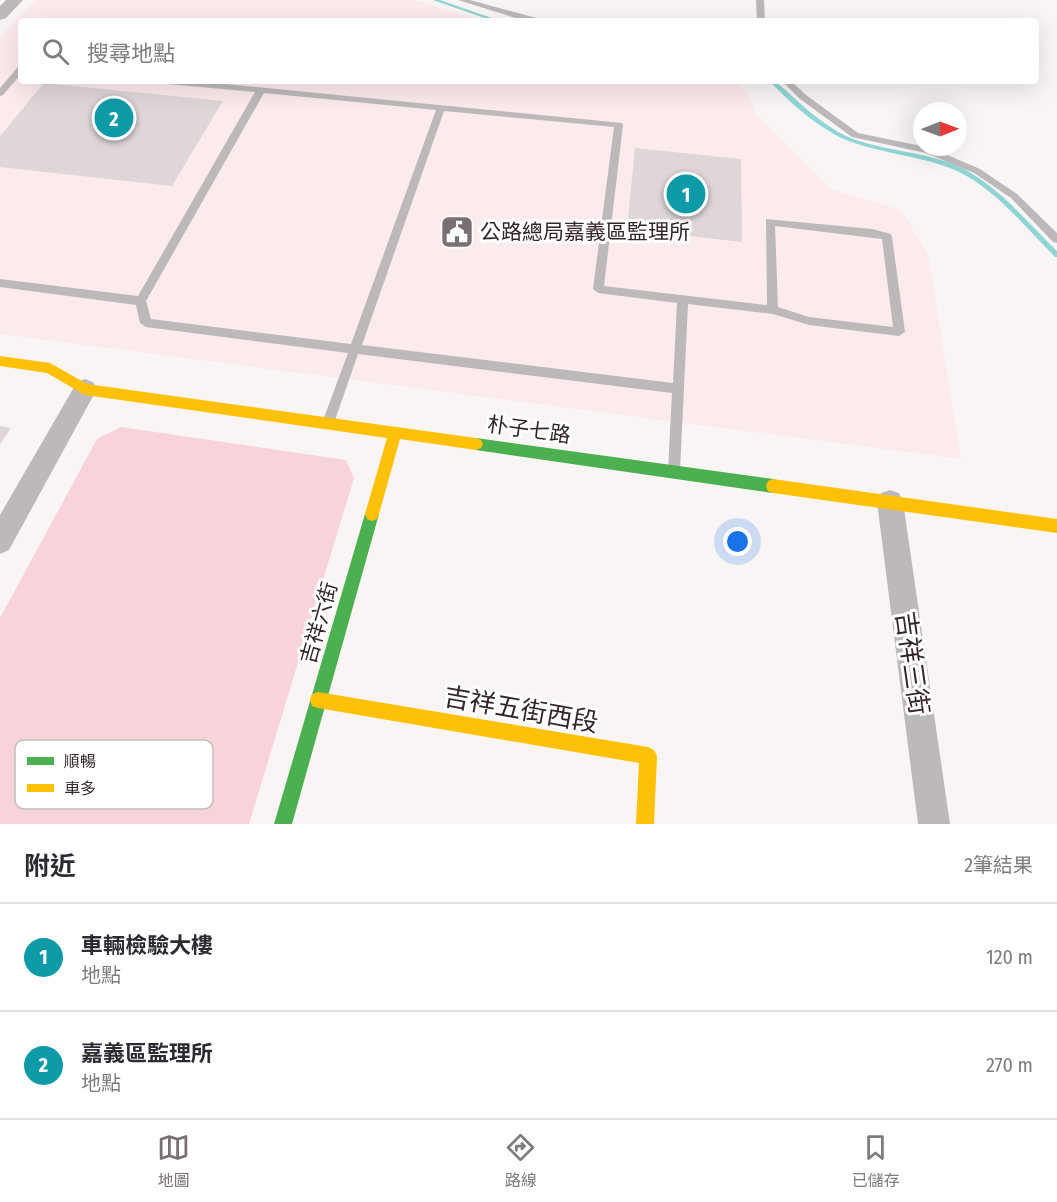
<!DOCTYPE html>
<html lang="zh-TW">
<meta charset="utf-8">
<style>
:root{--surface:#fff;--page:#f7f7f7;--text:#2b2b33;--muted:#7c7c81;--line:#e1e1e2;--accent:#796e70}
body{margin:0;font-family:"Fira Sans Condensed","Noto Sans TC",sans-serif;background:var(--page);color:var(--text)}
.compass{position:absolute;left:913px;top:102px;width:54px;height:54px;border-radius:50%;background:var(--surface);box-shadow:0 6px 24px #0002;rotate:89deg}
.you{position:absolute;left:738px;top:542px;width:21px;height:21px;margin:-15px;border:4px solid #fff;border-radius:50%;background:#1a73e8;box-shadow:0 0 0 9px #1a73e833}
.badge{display:grid;place-items:center;width:39px;height:39px;border-radius:50%;background:var(--accent);color:#fff;font-size:20px;font-weight:700}
.pin{position:absolute;translate:-50% -50%;border:3px solid #fff;box-shadow:0 2px 6px #0006}
.list{margin:0;padding:0;list-style:none}
h2{display:flex;justify-content:space-between;align-items:center;height:78px;margin:0;padding:0 24px;font-size:26px}
h2 small{font-size:20px;font-weight:400;color:var(--muted)}
.list li{display:grid;grid-template-columns:39px 1fr auto;gap:18px;align-items:center;box-sizing:border-box;height:108px;padding:0 24px;border-top:2px solid var(--line)}
.list b{display:block;font-size:22px;white-space:nowrap}
.list p{margin:0;font-size:20px;white-space:nowrap;color:var(--muted)}
.list em{font-size:20px;font-style:normal;color:var(--muted)}
.icon{flex:none;width:33px;height:33px;fill:none;stroke:currentColor;stroke-width:2;stroke-linecap:round;stroke-linejoin:round}
.map{position:relative;flex:none;width:1057px;height:824px;overflow:hidden}
.search{position:absolute;background:var(--surface);box-shadow:0 6px 24px #0002;left:18px;right:18px;top:18px;height:66px;display:flex;align-items:center;gap:15px;box-sizing:border-box;padding:0 21px;border-radius:6px;color:var(--muted);font-size:22px}
.sheet{height:294px;background:var(--surface)}
nav{display:flex;justify-content:space-around;align-items:center;box-sizing:border-box;height:84px;border-top:2px solid var(--line);background:var(--surface);font-size:16px;color:var(--muted)}
nav a{display:grid;justify-items:center;gap:3px}
nav .on{color:var(--accent)}
.map>svg:first-child{display:block}
</style>
<div class="map">
<svg width="1057" height="824" viewBox="0 0 1057 824">
<rect width="100%" height="100%" fill="#f9f5f5"/>
<path fill="#fcebed" d="M36,0h379l70,21h-464v60h712l15,12 8,21 75,75 70,21 27,44 33,205 -961,-125v-297z"/>
<path fill="#f8d3da" d="M121,427l225,33 8,18 -105,346h-249v-206l97,-179z"/>
<g fill="none" stroke-linecap="round" stroke-linejoin="round">
<path fill="#90d5d5" fill-rule="evenodd" d="M433,0h7l60,21h-7z
M769,81h6c23,20 45,43 73,56 37,15 80,14 116,32 36,19 64,54 93,82v6h-2c-29,-29 -59,-67 -96,-85 -24,-12 -53,-15 -79,-22 -18,-4 -36,-9 -51,-19 -21,-12 -43,-33 -60,-50z"/>
</g>
<path fill="#dfd6d7" d="M44,83l179,18 -51,85 -172,-19v-31z
M635,148l106,11 1,83 -115,-13z
M0,426l11,2 -11,17z"/>
<g fill="none" stroke-linecap="round" stroke-linejoin="round">
<path fill="#bdb8b9" fill-rule="evenodd" d="M458,0h12l77,21 -25,-1z
M756,0h8l1,21h-8z
M21,66v8l-18,21 -3,1v-8l18,-21z
M164,81h31l427,42 1,2 -19,161 163,19 -1,-86 106,10 19,5 1,3 13,95 -6,4 -90,-11 -36,-11 -85,-10 -8,167 -2,4 -4,2 -4,-2 -2,-4 4,-78 -314,-39 -24,69 -2,4 -4,1 -4,-1 -2,-4 26,-70 -202,-26 -6,-4 -4,-18 -136,-18v-8l138,17 117,-204 -87,-8zM264,93l172,17 -85,234 -200,-25 -5,-18zM444,111l170,16 -21,162 5,4 79,10 -4,80 -311,-38zM775,226l107,13 11,88 -84,-10 -31,-10z
M782,81h9l15,14 52,38 73,15 49,21 37,25 40,39v10l-4,-1 -42,-44 -37,-25 -48,-20 -74,-16 -52,-38z"/>
<path fill="#bdb8b9" fill-rule="evenodd" d="M6,0h17l-17,18 -6,2v-14z
M85,379l8,3 4,7 -88,161 -9,4v-39l77,-133z
M890,490l9,3 4,9 47,322h-32l-41,-322 4,-9z"/>
<path fill="#4caf50" fill-rule="evenodd" d="M476,438l297,41 5,2 2,5 -2,5 -5,2 -297,-43 -5,-2 -2,-4 2,-4z
M372,507l5,2 2,5 -87,310h-18l91,-310 2,-5z"/>
<path fill="#ffc107" fill-rule="evenodd" d="M0,356l50,7 37,21 389,54 5,2 2,4 -2,4 -5,2 -76,-11 -21,75 -2,5 -5,2 -5,-2 -2,-5 22,-76 -302,-43 -38,-22 -47,-7z
M773,479l284,40v14l-284,-40 -5,-2 -2,-5 2,-5z
M318,692l330,55 6,3 3,6 -3,68h-18l3,-61 -321,-55 -6,-2 -2,-6 2,-6z"/>
</g>
<defs>
<g id="civic-square" transform="scale(1.725)"><rect x="-9" y="-9" width="18" height="18" rx="4" fill="#796e70" stroke="#fff"/><path d="M-.6-6.5H3V-4.5H.6V-3L4-1V1h2V6H-6V1h2V-1L-.6-3ZM-1.2 2.5V6h2.4V2.5Z" fill="#fff"/></g>
</defs>
<g fill-rule="evenodd">
<use href="#civic-square" x="457" y="232"/>
</g>
<g text-anchor="middle" dominant-baseline="central" stroke-width="6" stroke-linejoin="round" paint-order="stroke">
<g font-size="21" fill="#342628" stroke="#fff" text-anchor="start">
<text x="480" y="232">公路總局嘉義區監理所</text>
</g>
<g font-size="21" fill="#342628" stroke="#fff">
<text transform="translate(529 430) rotate(8)">朴子七路</text>
<text transform="translate(319 623) rotate(-74)">吉祥六街</text>
</g>
<g font-size="26" fill="#342628" stroke="#fff">
<text transform="translate(912 663) rotate(82)">吉祥三街</text>
<text transform="translate(521 710) rotate(10)">吉祥五街西段</text>
</g>
</g>
<rect x="15" y="740" width="198" height="69" rx="9" fill="#fff" stroke="#c2bebe" stroke-width="1.5"/>
<rect x="27" y="757" width="27" height="8" fill="#4caf50"/>
<rect x="27" y="784" width="27" height="8" fill="#ffc107"/>
<g font-size="16" fill="#342628">
<text x="64" y="767">順暢</text>
<text x="64" y="794">車多</text>
</g>
</svg>
<svg class="compass" viewBox="-18 -18 36 36"><path d="M0-13l5 13h-10z" fill="#e53935"/><path d="M0 13l5-13h-10z" fill="#7c7c81"/></svg>
<div class="you"></div>
<div class="pin badge" style="left:686px;top:194px;background:#0f9aa8">1</div>
<div class="pin badge" style="left:114px;top:118px;background:#0f9aa8">2</div>
<div class="search"><svg class="icon" aria-label="search" viewBox="0 0 24 24"><circle cx="10" cy="10" r="6"/><path d="M15 15l6 6"/></svg>搜尋地點</div>
</div>
<section class="sheet">
<h2>附近<small>2筆結果</small></h2>
<ul class="list">
<li><span class="badge" style="background:#0f9aa8">1</span><div><b>車輛檢驗大樓</b><p>地點</p></div><em>120 m</em></li>
<li><span class="badge" style="background:#0f9aa8">2</span><div><b>嘉義區監理所</b><p>地點</p></div><em>270 m</em></li>
</ul>
</section>
<nav>
<a class="on"><svg class="icon" aria-label="map" viewBox="0 0 24 24"><path d="M3 6l6-2 6 2 6-2v14l-6 2-6-2-6 2zM9 4v14M15 6v14"/></svg>地圖</a>
<a><svg class="icon" aria-label="directions" viewBox="0 0 24 24"><path d="M12 3l9 9-9 9-9-9zM9 14v-3h6M13 9l2 2-2 2"/></svg>路線</a>
<a><svg class="icon" aria-label="saved" viewBox="0 0 24 24"><path d="M7 4h10v16l-5-4-5 4z"/></svg>已儲存</a>
</nav>
